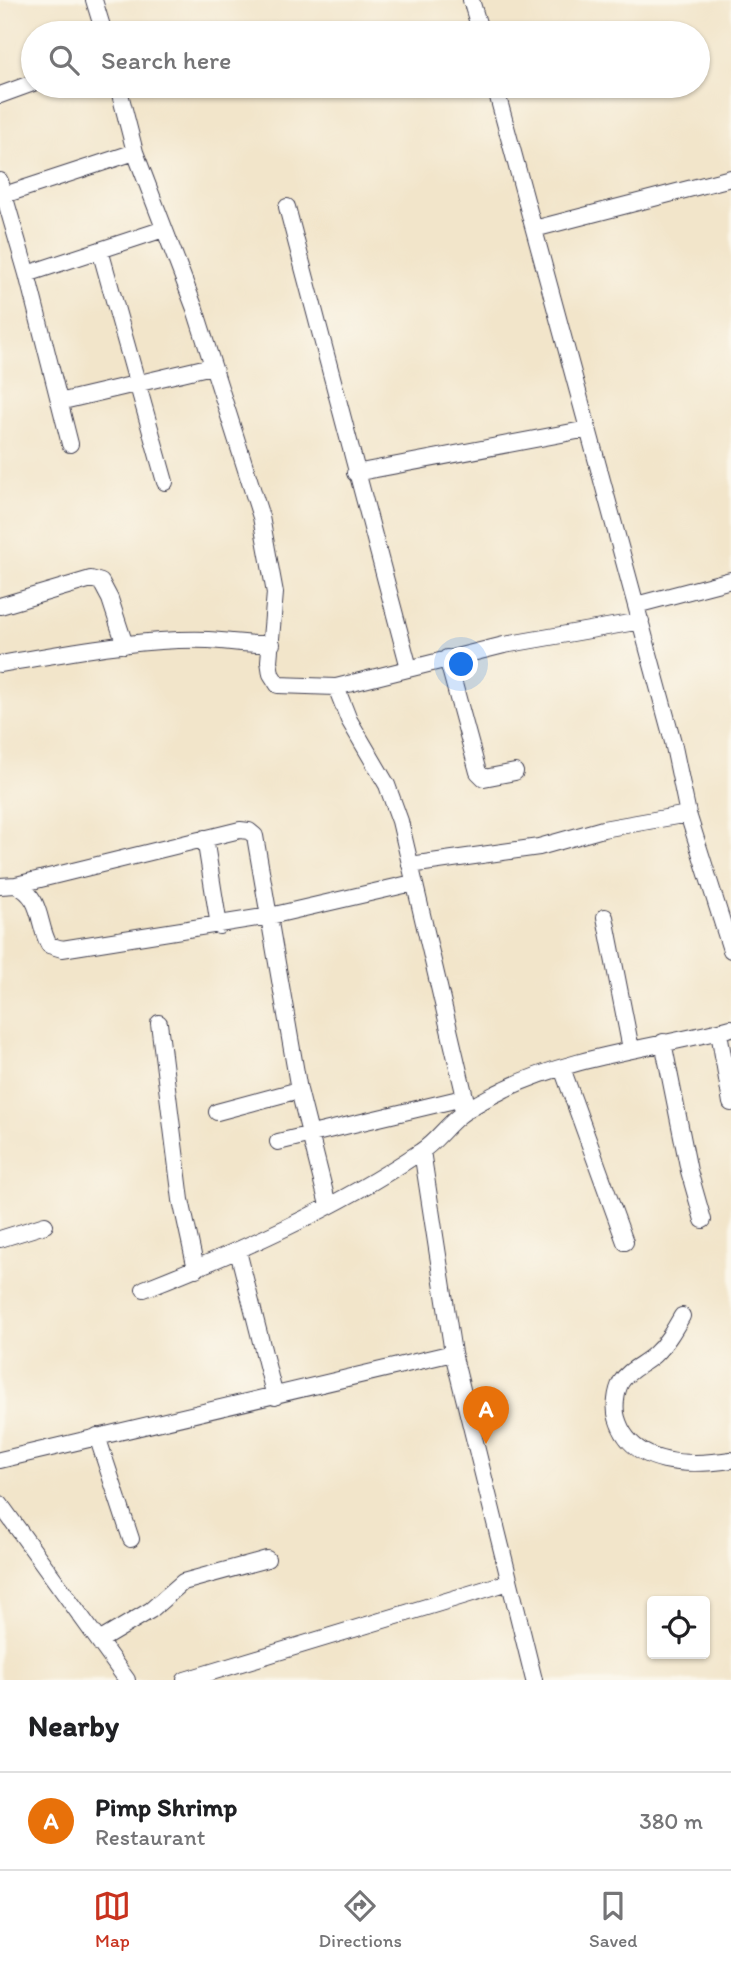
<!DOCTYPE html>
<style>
:root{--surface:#fff;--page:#f6f6f6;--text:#202124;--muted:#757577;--line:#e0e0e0;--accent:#c8321e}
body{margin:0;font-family:Itim,sans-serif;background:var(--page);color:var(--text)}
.controls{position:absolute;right:21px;bottom:21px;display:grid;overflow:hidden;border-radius:7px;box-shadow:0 2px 5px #0004}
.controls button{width:63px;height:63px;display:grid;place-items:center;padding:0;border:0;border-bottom:2px solid var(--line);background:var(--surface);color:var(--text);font:35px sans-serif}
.you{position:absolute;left:462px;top:665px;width:24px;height:24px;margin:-18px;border:5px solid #fff;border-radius:50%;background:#1a73e8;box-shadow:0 0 0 10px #1a73e833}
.badge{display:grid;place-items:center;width:46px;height:46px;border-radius:50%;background:var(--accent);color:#fff;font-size:23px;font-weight:700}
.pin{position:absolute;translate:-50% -58px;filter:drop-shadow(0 2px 4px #0008)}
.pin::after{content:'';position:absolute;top:37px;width:24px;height:21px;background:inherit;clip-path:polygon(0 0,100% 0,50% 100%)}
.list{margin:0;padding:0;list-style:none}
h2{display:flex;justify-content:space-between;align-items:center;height:91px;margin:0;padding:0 28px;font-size:30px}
h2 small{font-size:23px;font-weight:400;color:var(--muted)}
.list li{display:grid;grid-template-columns:46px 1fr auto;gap:21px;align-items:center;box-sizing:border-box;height:98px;padding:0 28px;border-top:2px solid var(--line)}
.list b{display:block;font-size:26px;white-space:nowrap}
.list p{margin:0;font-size:23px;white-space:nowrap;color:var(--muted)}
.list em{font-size:23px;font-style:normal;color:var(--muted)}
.icon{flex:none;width:38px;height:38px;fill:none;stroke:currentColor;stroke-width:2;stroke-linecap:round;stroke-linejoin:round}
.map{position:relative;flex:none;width:731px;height:1680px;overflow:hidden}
.search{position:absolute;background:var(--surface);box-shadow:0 2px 5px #0004;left:21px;right:21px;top:21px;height:77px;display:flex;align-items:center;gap:18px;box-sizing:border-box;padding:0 24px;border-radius:38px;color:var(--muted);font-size:26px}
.sheet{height:189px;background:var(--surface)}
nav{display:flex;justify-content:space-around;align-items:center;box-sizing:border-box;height:98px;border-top:2px solid var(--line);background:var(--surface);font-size:19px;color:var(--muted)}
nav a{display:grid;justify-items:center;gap:4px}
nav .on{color:var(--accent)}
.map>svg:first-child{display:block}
</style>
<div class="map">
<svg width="731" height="1680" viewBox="0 0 731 1680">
<rect width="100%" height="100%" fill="#fbf7ec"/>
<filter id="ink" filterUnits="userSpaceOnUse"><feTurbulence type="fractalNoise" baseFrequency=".0143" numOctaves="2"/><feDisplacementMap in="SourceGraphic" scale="14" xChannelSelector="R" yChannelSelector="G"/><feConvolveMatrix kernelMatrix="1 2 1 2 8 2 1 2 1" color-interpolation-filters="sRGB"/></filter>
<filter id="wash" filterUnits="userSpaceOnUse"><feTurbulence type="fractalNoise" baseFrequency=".00686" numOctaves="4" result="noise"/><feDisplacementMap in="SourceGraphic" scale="28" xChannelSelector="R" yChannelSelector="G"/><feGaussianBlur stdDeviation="1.57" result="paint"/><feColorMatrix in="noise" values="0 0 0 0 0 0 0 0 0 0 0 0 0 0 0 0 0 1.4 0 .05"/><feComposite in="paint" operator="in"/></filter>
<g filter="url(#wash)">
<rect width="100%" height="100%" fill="#f2e5ca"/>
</g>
<g filter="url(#ink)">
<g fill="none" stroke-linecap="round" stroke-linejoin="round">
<g stroke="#413f50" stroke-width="18">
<path id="minor" d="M94,0l10,33
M471,0l10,33
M118,86l17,66 60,157 66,208 14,76 -6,68 2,13 7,11 58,2 168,-42 137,-24
M495,86l178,656 15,72 43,136
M0,95l33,-12
M0,181l27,93 43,170
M4,195l131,-43
M287,207l122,461
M534,229l197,-51
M100,250l65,232
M27,274l137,-45
M59,402l153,-36
M355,473l233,-44
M636,605l95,-25
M0,606l91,-27 10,3 9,17 15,46
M447,658l31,114 6,6 31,-6
M0,664c68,-11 138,-26 208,-24 21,1 42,5 64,4
M336,687l13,33 38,65 13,36 68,289
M205,838l14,88
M410,865l129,-18 64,-18 85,-15
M16,885c27,13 21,38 33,60l13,4 208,-33 143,-33
M0,886l16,-1 224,-55 9,1 6,5 44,254 29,115
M605,917l26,132
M159,1023l22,177 15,69
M719,1032l12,71
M663,1042l26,129 14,49
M562,1068l63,174
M217,1112l82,-22
M278,1142l185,-44
M422,1151l31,202 81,327
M0,1239l45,-14
M238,1251l37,146
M144,1289c94,-37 191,-80 276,-137 15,-9 25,-25 39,-36 13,-11 31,-19 46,-27 71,-34 151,-41 226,-61
M682,1316c-8,14 -16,28 -28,39 -11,10 -25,14 -33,27 -5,9 -7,26 -4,36 14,49 73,48 114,42
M97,1436l34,103
M0,1460l453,-107
M0,1504l127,176
M99,1641l52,-31 32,-28 84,-23
M185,1680l324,-98"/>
</g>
<use href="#minor" stroke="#fff" stroke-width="16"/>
</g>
</g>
</svg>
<div class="controls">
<button><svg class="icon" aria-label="locate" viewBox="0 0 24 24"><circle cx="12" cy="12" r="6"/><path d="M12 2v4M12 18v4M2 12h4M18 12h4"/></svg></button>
</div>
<div class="you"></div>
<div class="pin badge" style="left:486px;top:1444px;background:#e8710a">A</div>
<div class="search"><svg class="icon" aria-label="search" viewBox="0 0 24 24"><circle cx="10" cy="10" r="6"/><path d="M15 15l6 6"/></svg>Search here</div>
</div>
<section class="sheet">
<h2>Nearby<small></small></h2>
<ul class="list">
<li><span class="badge" style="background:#e8710a">A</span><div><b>Pimp Shrimp</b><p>Restaurant</p></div><em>380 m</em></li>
</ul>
</section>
<nav>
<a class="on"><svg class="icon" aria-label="map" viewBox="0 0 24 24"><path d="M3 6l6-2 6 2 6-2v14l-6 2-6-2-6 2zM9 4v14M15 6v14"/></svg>Map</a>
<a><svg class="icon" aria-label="directions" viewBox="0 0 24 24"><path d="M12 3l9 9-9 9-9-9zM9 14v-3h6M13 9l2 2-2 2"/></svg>Directions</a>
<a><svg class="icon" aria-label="saved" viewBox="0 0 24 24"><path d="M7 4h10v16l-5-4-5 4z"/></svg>Saved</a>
</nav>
